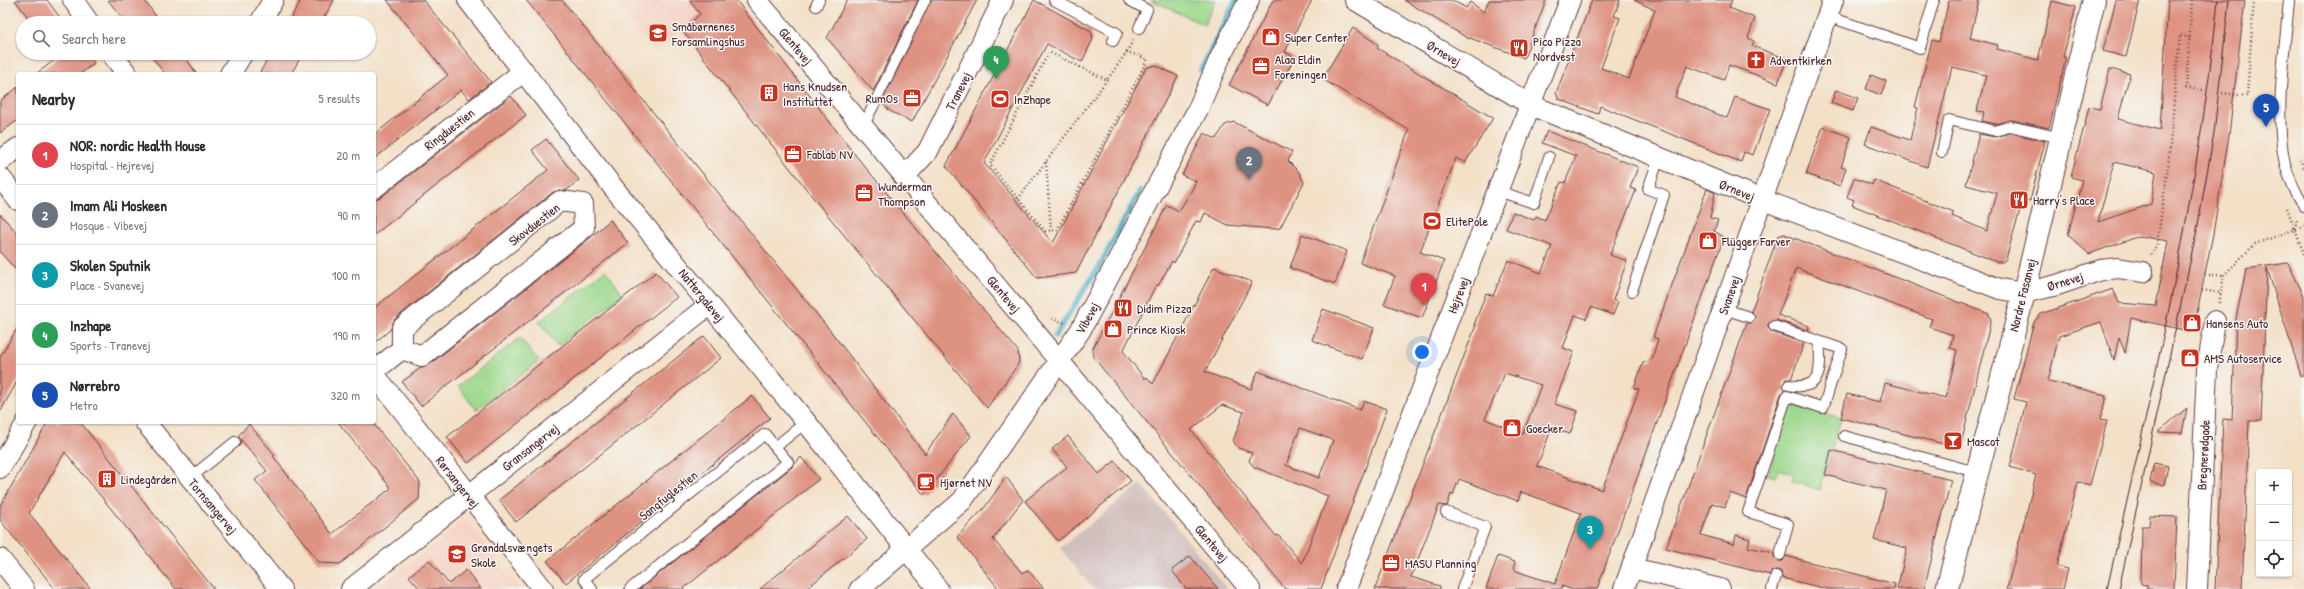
<!DOCTYPE html>
<meta charset="utf-8">
<style>
:root{--surface:#fff;--page:#f2f2f3;--text:#2b2b33;--muted:#7c7c81;--line:#e1e1e2;--accent:#c8321e}
body{margin:0;font-family:"Patrick Hand",sans-serif;background:var(--page);color:var(--text)}
.controls{position:absolute;right:12px;bottom:12px;display:grid;overflow:hidden;border-radius:4px;box-shadow:0 1px 3px #0004}
.controls button{width:36px;height:36px;display:grid;place-items:center;padding:0;border:0;border-bottom:1px solid var(--line);background:var(--surface);color:var(--text);font:20px sans-serif}
.you{position:absolute;left:1422px;top:352px;width:14px;height:14px;margin:-10px;border:3px solid #fff;border-radius:50%;background:#1a73e8;box-shadow:0 0 0 6px #1a73e833}
.badge{display:grid;place-items:center;width:26px;height:26px;border-radius:50%;background:var(--accent);color:#fff;font-size:13px;font-weight:700}
.pin{position:absolute;translate:-50% -33px;filter:drop-shadow(0 1px 2px #0008)}
.pin::after{content:'';position:absolute;top:21px;width:14px;height:12px;background:inherit;clip-path:polygon(0 0,100% 0,50% 100%)}
.list{margin:0;padding:0;list-style:none}
h2{display:flex;justify-content:space-between;align-items:center;height:52px;margin:0;padding:0 16px;font-size:17px}
h2 small{font-size:13px;font-weight:400;color:var(--muted)}
.list li{display:grid;grid-template-columns:26px 1fr auto;gap:12px;align-items:center;box-sizing:border-box;height:60px;padding:0 16px;border-top:1px solid var(--line)}
.list b{display:block;font-size:15px;white-space:nowrap}
.list p{margin:0;font-size:13px;white-space:nowrap;color:var(--muted)}
.list em{font-size:13px;font-style:normal;color:var(--muted)}
.icon{flex:none;width:22px;height:22px;fill:none;stroke:currentColor;stroke-width:2;stroke-linecap:round;stroke-linejoin:round}
.map{position:relative;flex:none;width:2304px;height:589px;overflow:hidden}
.search{position:absolute;background:var(--surface);box-shadow:0 1px 3px #0004;left:16px;top:16px;width:360px;height:44px;display:flex;align-items:center;gap:10px;box-sizing:border-box;padding:0 14px;border-radius:22px;color:var(--muted);font-size:15px}
.panel{position:absolute;background:var(--surface);box-shadow:0 1px 3px #0004;left:16px;top:72px;width:360px;height:352px;border-radius:4px}
.map>svg:first-child{display:block}
</style>
<div class="map">
<svg width="2304" height="589" viewBox="0 0 2304 589">
<rect width="100%" height="100%" fill="#f6f6f2"/>
<filter id="ink" filterUnits="userSpaceOnUse"><feTurbulence type="fractalNoise" baseFrequency=".025" numOctaves="2"/><feDisplacementMap in="SourceGraphic" scale="8" xChannelSelector="R" yChannelSelector="G"/><feConvolveMatrix kernelMatrix="1 2 1 2 8 2 1 2 1" color-interpolation-filters="sRGB"/></filter>
<filter id="wash" filterUnits="userSpaceOnUse"><feTurbulence type="fractalNoise" baseFrequency=".012" numOctaves="4" result="noise"/><feDisplacementMap in="SourceGraphic" scale="16" xChannelSelector="R" yChannelSelector="G"/><feGaussianBlur stdDeviation="0.9" result="paint"/><feColorMatrix in="noise" values="0 0 0 0 0 0 0 0 0 0 0 0 0 0 0 0 0 1.4 0 .05"/><feComposite in="paint" operator="in"/></filter>
<g filter="url(#wash)">
<rect width="100%" height="100%" fill="#f3e0c7"/>
<path fill="#f6d2c4" d="M612,0h105l-62,52z
M466,519l53,70h-143z"/>
<path fill="#d1bfbe" d="M1141,484l86,105h-134l-33,-41z"/>
<path fill="#9bd78b" stroke="#727b5b" d="M1151,0h65l-12,25z
M605,270l18,24 -65,52 -19,-24z
M520,338l19,23 -63,49 -18,-24z
M1790,403l51,15 -21,72 -28,-9 2,-7 -15,-5 -3,8 -8,-2z"/>
<g fill="none" stroke-linecap="round" stroke-linejoin="round">
<path stroke="#42a8c2" stroke-width="5.5" d="M1201,70l35,-70
M1055,336l45,-71 40,-74"/>
</g>
<g id="blocks">
<path fill="#de9281" fill-rule="evenodd" d="M15,0h32l17,23h-32z
M108,0h36l17,23h-35z
M301,0h33l-13,23h-33z
M387,0h36l68,82 -22,17 -8,-9 -87,69v-24l74,-60z
M526,0h36l270,333 93,121 28,-40 18,22 -47,59z
M689,0h47l120,156 162,195 1,12 -32,45 -176,-213 -129,-165 18,-16z
M847,0h71l-45,91 -46,-53z
M931,0h46l-65,122 -22,-11 -8,-9z
M1034,0l57,31 2,8 -11,23 -35,-18 -63,119 69,80 93,-175 9,-3 23,11 -102,197 -39,5 -91,-112z
M1273,0h39l-27,52 10,5 -27,48 -39,-20z
M1404,0h48l14,8 4,-6 14,10 5,-12h57l-22,58 -54,-20 -1,1z
M1592,0h28l-6,16 6,2 -19,50 28,11 26,-69 -21,-10h98l-3,8 26,10 -7,20 6,3 -2,5 35,13 -9,24 -49,-18 -5,15 -37,-14 -12,31 52,21 8,-21 35,12 -17,46 -9,-3 -3,10 -141,-56 -2,8 -39,-15 -3,-6z
M1949,0h30l-9,38 28,7 -1,4 41,11 14,-59 24,6 -13,50 3,1 -17,70 -38,-8 -15,4 -14,-3 2,-9 -7,-1 9,-36 -34,-8 -25,100 -62,-23 6,-17 39,13 8,-32 -3,-1 17,-67 7,2z
M2116,0h24l-14,57 -23,-6z
M2168,0h77l-16,135 -16,99 -20,98 -62,-14 -6,35 -6,-16 -5,23 -13,-38 -42,14 -11,45 58,14 -5,24 6,2 -17,64 -12,-3 -21,84 11,3 -5,20h-56l29,-114 -26,-8 16,-65 -12,-3 20,-77 7,-8 72,-25 6,14 37,3 12,-65 -28,-5 -51,18 -21,-19 14,-55 -11,-3 18,-70 11,2 10,-40 20,5 -12,45 42,11zM2114,162l42,10 -5,32 -53,18z
M1353,28l26,17 -2,3 116,70 -28,45 -9,-5 -36,94 24,9 -22,57 -38,-14 11,-28 -35,-13 49,-133 -87,-51z
M64,53h23l7,10 -14,11h-44z
M149,53h33l15,21h-32z
M271,53h32l-12,21h-32z
M1871,75l15,6 -5,14 -15,-6z
M18,87v33l-18,13v-32z
M1836,90l22,8 -5,13 -22,-8z
M511,96l15,19 -152,120v-36l7,-2z
M1234,122l58,30 -4,9 11,11 5,10 -24,46 -7,1 -45,-4 -23,-12 -4,9 -5,-1 -22,42 -2,-2 -14,25 -2,-1 -33,66 22,28 2,-2 6,7 61,-117 38,15 -47,90 46,17 7,-18 102,39 4,-9 23,8 -66,180h-36l-192,-232 -1,-7 75,-145 12,6 13,-21 4,-9 -14,-6 22,-42 12,6 9,-14zM1222,405l22,7 -11,29 5,7 14,5 -3,8 5,6 74,29 -26,67 -24,-28 -2,1 -85,-106zM1300,428l33,12 -14,38 -33,-13z
M1823,127l28,10 -10,30 5,1 -6,18 -34,-12z
M1547,131l91,36 -8,21 6,2 -26,65 17,6 -14,39 5,2 -5,13 -22,-8 -5,12 -11,-4 -12,33 11,4 -20,52 24,7 -8,23 -18,-6 -15,38 65,24 37,-101 -5,-1 9,-25 9,-4 6,-20 -5,-2 54,-148 8,4 -5,25 8,2 -4,11 10,6 -127,352h-27l-8,-3v3h-76l12,-33 17,6 -2,7 6,3 36,12 26,-71 -60,-21 -3,9 -59,-22 -6,16 -2,-1 -4,12 -8,-1 -28,72 29,9v3h-65l101,-264h-2l12,-32 7,3 15,-36 33,13 11,-27 -46,-17 7,-17 21,8 2,-4 9,4 16,-38 4,1 11,-27 -34,-13zM1505,373l36,12 -18,49 -38,-15z
M2010,133l35,8 -15,60 -7,-2 -17,60 -4,3h-5l-145,-57 2,-5 -7,-3 7,-19 18,7 2,-5 80,32 -2,4 35,15 10,-38 -31,-8 13,-51 16,3z
M546,139l33,41 -12,10 -14,2 -158,127 -5,11 -16,13v-35l174,-138 -16,-20z
M0,214l18,20v38l-18,-20z
M610,220l18,23 -207,163 -19,-24 20,-15 7,-2 162,-128z
M1302,234l45,17 -12,33 -45,-16z
M1784,234l205,80 2,6 -31,128 -119,-30 6,-24 33,8 5,-19 61,15 11,-48 -7,-2 3,-13 -24,-8 3,-8 -136,-51 -18,47 31,11 -1,5 -32,-11 -8,4v4l4,4 32,11 -13,36h-5l-3,5 2,6 -4,4 -35,105 -16,-6 -5,14 -13,-4 -11,32 33,9 2,-9 14,4 -2,8 26,6v4l4,4h4l4,-5 109,28 -1,5h-67l-45,-11 -1,-6 -3,-2 -6,1 -2,4 -104,-27 81,-225h4l4,-4v-4l-4,-4 2,-5 25,-70z
M2288,263l16,33v80h-3l-34,-108 -6,153h-12l-7,168h-27l8,-170 9,1 4,-101 10,-50z
M656,272l21,25 -209,166 -21,-26z
M1323,309l51,19 -12,31 -50,-19z
M18,327v53l-18,32v-55z
M704,336l17,22 -205,164 -17,-22z
M752,396l18,22 -204,165 -19,-22z
M2187,408l-5,25 -24,-1z
M48,422h32l134,167h-38l-111,-137 -36,61 62,76h-36l-55,-69v-14z
M338,422h34l48,60 -1,17 -79,65 -20,-1 -65,-83 12,-9 -29,-35 11,-12 26,31 -2,1 59,78 59,-46z
M1068,436l31,38 16,-13 16,20 -73,60 -33,-40 42,-34 -15,-18z
M1831,450l120,30 -27,109h-27l10,-41 -33,-8 12,-50 -61,-15z
M801,457l18,22 -136,110h-43l152,-122z
M2154,463l14,3 -4,19 -14,-3z
M1006,477l17,23 -30,39 29,34 6,-3 16,19h-45l-42,-52 28,-30z
M848,516l19,23 -61,50h-46z
M2150,516l27,1 -3,72h-27v-4l-6,-1 1,-58h7z
M1190,556l28,33h-32l-14,-19z
M429,560l20,24 17,-14 15,19h-61l-11,-13z"/>
</g>
</g>
<g filter="url(#ink)">
<use href="#blocks" fill-opacity="0" stroke="#633c42" stroke-width="1"/>
<g fill="none" stroke-linecap="round" stroke-linejoin="round">
<g stroke="#633c42" stroke-width="12">
<path id="lane" d="M1054,0l63,33 -4,8
M1129,0l18,10 -8,18
M2289,0c-4,51 -15,114 -4,164 4,15 11,29 19,42
M816,6l3,-6
M1827,16l93,32 14,-48
M863,127l62,-127
M1942,152l7,-32 47,11 14,-5 51,12
M1498,191l36,12 15,-46
M1632,291l32,-96 -16,-6 11,-31
M1724,309l25,8
M1774,326l68,23 -19,59 -36,-12 -39,116 40,12 -8,31
M1789,385c35,7 32,-19 30,-44
M1844,436l132,36
M190,478l45,-36
M1446,512l39,15 -23,62
M592,589l-8,-10 181,-145 10,13 31,-25
M630,589l158,-127 -13,-15
M1772,589l4,-13"/>
</g>
<g stroke="#633c42" stroke-width="22">
<path id="street" d="M73,0l16,23
M468,0l144,186 194,236 132,167
M757,0l493,589
M1355,0l176,105 232,95 237,89 24,4 33,-8 44,-15 17,-2 25,4
M260,23l13,-23
M111,53l16,21
M230,74l13,-21
M0,161l18,-13
M0,177l18,23
M904,177l24,-26 75,-151
M374,188l150,-117
M374,371l28,-22 20,7 162,-128 -1,-24 -23,-3 -158,127v21
M374,374l169,215
M145,422l136,167
M0,468l27,-46
M0,559l24,30
M1632,568l88,21
M351,589l358,-284
M860,589l102,-88 118,-170 118,-222 22,-51 29,-58
M1346,589l224,-589
M1624,589l209,-589
M2197,589l10,-220 8,-48"/>
</g>
<g stroke="#633c42" stroke-width="24">
<path id="secondary" d="M1947,589l77,-296 70,-293"/>
</g>
<path stroke="#633c42" stroke-width="2.5" stroke-dasharray="1 3" stroke-linecap="butt" d="M2192,0l-6,88 17,2
M1127,52l-20,28 -58,-28 -59,113 55,66 12,-1 91,-171 -21,-7 6,-12
M2222,93l25,3 7,-96
M2300,159l4,10
M1046,162l5,68
M1018,199l89,-119
M2287,208l17,46
M2295,229l2,-11
M2151,255l6,-11 11,-77 12,-132 10,3
M2205,275h19
M2202,290l19,3
M2219,303l5,-28 31,-31 49,-18
M1052,318l12,5"/>
<use href="#lane" stroke="#fff" stroke-width="10"/>
<use href="#street" stroke="#fff" stroke-width="20"/>
<use href="#secondary" stroke="#fff" stroke-width="22"/>
<path stroke="#4a1f2b" stroke-width="1" d="M2107,589c44,-195 91,-389 111,-589
M2119,589l78,-359 17,-97 15,-133"/>
</g>
</g>
<defs>
<g id="school-square" transform="scale(1)"><rect x="-9" y="-9" width="18" height="18" rx="4" fill="#c8321e" stroke="#f6f6f2"/><path d="M0-5L7-2L0 1L-7-2ZM-4 1L0 2.5L4 1V4Q0 6-4 4Z" fill="#fff"/></g>
<g id="shop-square" transform="scale(1)"><rect x="-9" y="-9" width="18" height="18" rx="4" fill="#c8321e" stroke="#f6f6f2"/><path d="M-5-2.5h2.3a2.7 3.5 0 0 1 5.4 0H5L5.5 6h-11ZM-1.5-2.5h3a1.5 2.3 0 0 0-3 0Z" fill="#fff"/></g>
<g id="restaurant-square" transform="scale(1)"><rect x="-9" y="-9" width="18" height="18" rx="4" fill="#c8321e" stroke="#f6f6f2"/><path d="M-5-6h1v4h1v-4h1v4h1v-4h1v5L-1.5 .5V6h-2V.5L-5-1ZM5-6V6H3V1.5H1.5Q1.5-4 5-6Z" fill="#fff"/></g>
<g id="church-square" transform="scale(1)"><rect x="-9" y="-9" width="18" height="18" rx="4" fill="#c8321e" stroke="#f6f6f2"/><path d="M-1.2-6h2.4v3.5h3.3v2.4h-3.3V6h-2.4V-.1h-3.3v-2.4h3.3Z" fill="#fff"/></g>
<g id="office-square" transform="scale(1)"><rect x="-9" y="-9" width="18" height="18" rx="4" fill="#c8321e" stroke="#f6f6f2"/><path d="M-6-3h4V-5.5h4V-3h4V5H-6ZM-1-4.5V-3h2v-1.5ZM-6 0V1H6V0Z" fill="#fff"/></g>
<g id="building-square" transform="scale(1)"><rect x="-9" y="-9" width="18" height="18" rx="4" fill="#c8321e" stroke="#f6f6f2"/><path d="M-4-6H4V6H1V3H-1V6H-4ZM-2.5-4.3h1.7v1.8h-1.7ZM.8-4.3h1.7v1.8H.8ZM-2.5-1h1.7V.8h-1.7ZM.8-1h1.7V.8H.8Z" fill="#fff"/></g>
<g id="stadium-square" transform="scale(1)"><rect x="-9" y="-9" width="18" height="18" rx="4" fill="#c8321e" stroke="#f6f6f2"/><path d="M0-5a6.5 5 0 1 0 0 10a6.5 5 0 1 0 0-10ZM-3.5-1.8h7v3.6h-7Z" fill="#fff"/></g>
<g id="bar-square" transform="scale(1)"><rect x="-9" y="-9" width="18" height="18" rx="4" fill="#c8321e" stroke="#f6f6f2"/><path d="M-6-5H6L.8 .8V4.5H3.5V6h-7V4.5H-.8V.8Z" fill="#fff"/></g>
<g id="cafe-square" transform="scale(1)"><rect x="-9" y="-9" width="18" height="18" rx="4" fill="#c8321e" stroke="#f6f6f2"/><path d="M-5.5-4.5H6V0H3Q3 3.5 0 3.5H-2.5Q-5.5 3.5-5.5 0ZM3-3.2v2h1.7v-2ZM-6 4.5H4V6H-6Z" fill="#fff"/></g>
</defs>
<g fill-rule="evenodd">
<use href="#school-square" x="658" y="33"/>
<use href="#shop-square" x="1271" y="37"/>
<use href="#restaurant-square" x="1519" y="48"/>
<use href="#church-square" x="1756" y="60"/>
<use href="#office-square" x="1261" y="66"/>
<use href="#building-square" x="769" y="93"/>
<use href="#office-square" x="912" y="98"/>
<use href="#stadium-square" x="1000" y="99"/>
<use href="#office-square" x="793" y="154"/>
<use href="#office-square" x="864" y="193"/>
<use href="#restaurant-square" x="2019" y="200"/>
<use href="#stadium-square" x="1432" y="221"/>
<use href="#shop-square" x="1708" y="241"/>
<use href="#restaurant-square" x="1123" y="308"/>
<use href="#shop-square" x="2192" y="323"/>
<use href="#shop-square" x="1113" y="329"/>
<use href="#shop-square" x="2190" y="358"/>
<use href="#shop-square" x="1512" y="428"/>
<use href="#bar-square" x="1953" y="441"/>
<use href="#building-square" x="107" y="479"/>
<use href="#cafe-square" x="926" y="482"/>
<use href="#school-square" x="457" y="554"/>
<use href="#office-square" x="1391" y="563"/>
</g>
<g text-anchor="middle" dominant-baseline="central" stroke-width="3" stroke-linejoin="round" paint-order="stroke">
<g font-size="13" fill="#4a1f2b" stroke="#f6f6f2" text-anchor="start">
<text x="672" y="26">Småbørnenes<tspan x="672" dy="15">Forsamlingshus</tspan></text>
<text x="1285" y="37">Super Center</text>
<text x="1533" y="41">Pico Pizza<tspan x="1533" dy="15">Nordvest</tspan></text>
<text x="1275" y="59">Alaa Eldin<tspan x="1275" dy="15">Foreningen</tspan></text>
<text x="1770" y="60">Adventkirken</text>
<text x="783" y="86">Hans Knudsen<tspan x="783" dy="15">Instituttet</tspan></text>
<text x="898" y="98" text-anchor="end">RumOs</text>
<text x="1014" y="99">InZhape</text>
<text x="807" y="154">Fablab NV</text>
<text x="878" y="186">Wunderman<tspan x="878" dy="15">Thompson</tspan></text>
<text x="2033" y="200">Harry's Place</text>
<text x="1446" y="221">ElitePole</text>
<text x="1722" y="241">Flügger Farver</text>
<text x="1137" y="308">Didim Pizza</text>
<text x="2206" y="323">Hansens Auto</text>
<text x="1127" y="329">Prince Kiosk</text>
<text x="2204" y="358">AMS Autoservice</text>
<text x="1526" y="428">Goecker</text>
<text x="1967" y="441">Mascot</text>
<text x="121" y="479">Lindegården</text>
<text x="940" y="482">Hjørnet NV</text>
<text x="471" y="547">Grøndalsvængets<tspan x="471" dy="15">Skole</tspan></text>
<text x="1405" y="563">MASU Planning</text>
</g>
<g font-size="13" fill="#4a1f2b" stroke="#f6f6f2">
<text transform="translate(796 46) rotate(50)">Glentevej</text>
<text transform="translate(1444 53) rotate(31)">Ørnevej</text>
<text transform="translate(958 91) rotate(-63)">Tranevej</text>
<text transform="translate(449 129) rotate(-38)">Ringduestien</text>
<text transform="translate(1737 190) rotate(22)">Ørnevej</text>
<text transform="translate(534 224) rotate(-38)">Skovduestien</text>
<text transform="translate(2065 281) rotate(-17)">Ørnevej</text>
<text transform="translate(1004 294) rotate(50)">Glentevej</text>
<text transform="translate(702 295) rotate(51)">Nattergalevej</text>
<text transform="translate(1458 295) rotate(-69)">Hejrevej</text>
<text transform="translate(1729 295) rotate(-70)">Svanevej</text>
<text transform="translate(2022 295) rotate(-76)">Nordre Fasanvej</text>
<text transform="translate(1087 318) rotate(-61)">Vibevej</text>
<text transform="translate(530 447) rotate(-38)">Gransangervej</text>
<text transform="translate(2203 455) rotate(-87)">Bregnerødgade</text>
<text transform="translate(458 482) rotate(52)">Rørsangervej</text>
<text transform="translate(668 495) rotate(-39)">Sangfuglestien</text>
<text transform="translate(213 506) rotate(50)">Tornsangervej</text>
<text transform="translate(1212 543) rotate(50)">Glentevej</text>
</g>
</g>
</svg>
<div class="controls">
<button>+</button>
<button>−</button>
<button><svg class="icon" aria-label="locate" viewBox="0 0 24 24"><circle cx="12" cy="12" r="6"/><path d="M12 2v4M12 18v4M2 12h4M18 12h4"/></svg></button>
</div>
<div class="you"></div>
<div class="pin badge" style="left:1424px;top:306px;background:#e0444e">1</div>
<div class="pin badge" style="left:1249px;top:180px;background:#6b7280">2</div>
<div class="pin badge" style="left:1590px;top:549px;background:#0f9aa8">3</div>
<div class="pin badge" style="left:996px;top:79px;background:#2e9e5b">4</div>
<div class="pin badge" style="left:2266px;top:127px;background:#1a4fb4">5</div>
<div class="search"><svg class="icon" aria-label="search" viewBox="0 0 24 24"><circle cx="10" cy="10" r="6"/><path d="M15 15l6 6"/></svg>Search here</div>
<section class="panel">
<h2>Nearby<small>5 results</small></h2>
<ul class="list">
<li><span class="badge" style="background:#e0444e">1</span><div><b>NOR: nordic Health House</b><p>Hospital · Hejrevej</p></div><em>20 m</em></li>
<li><span class="badge" style="background:#6b7280">2</span><div><b>Imam Ali Moskeen</b><p>Mosque · Vibevej</p></div><em>90 m</em></li>
<li><span class="badge" style="background:#0f9aa8">3</span><div><b>Skolen Sputnik</b><p>Place · Svanevej</p></div><em>100 m</em></li>
<li><span class="badge" style="background:#2e9e5b">4</span><div><b>Inzhape</b><p>Sports · Tranevej</p></div><em>190 m</em></li>
<li><span class="badge" style="background:#1a4fb4">5</span><div><b>Nørrebro</b><p>Metro</p></div><em>320 m</em></li>
</ul>
</section>
</div>
